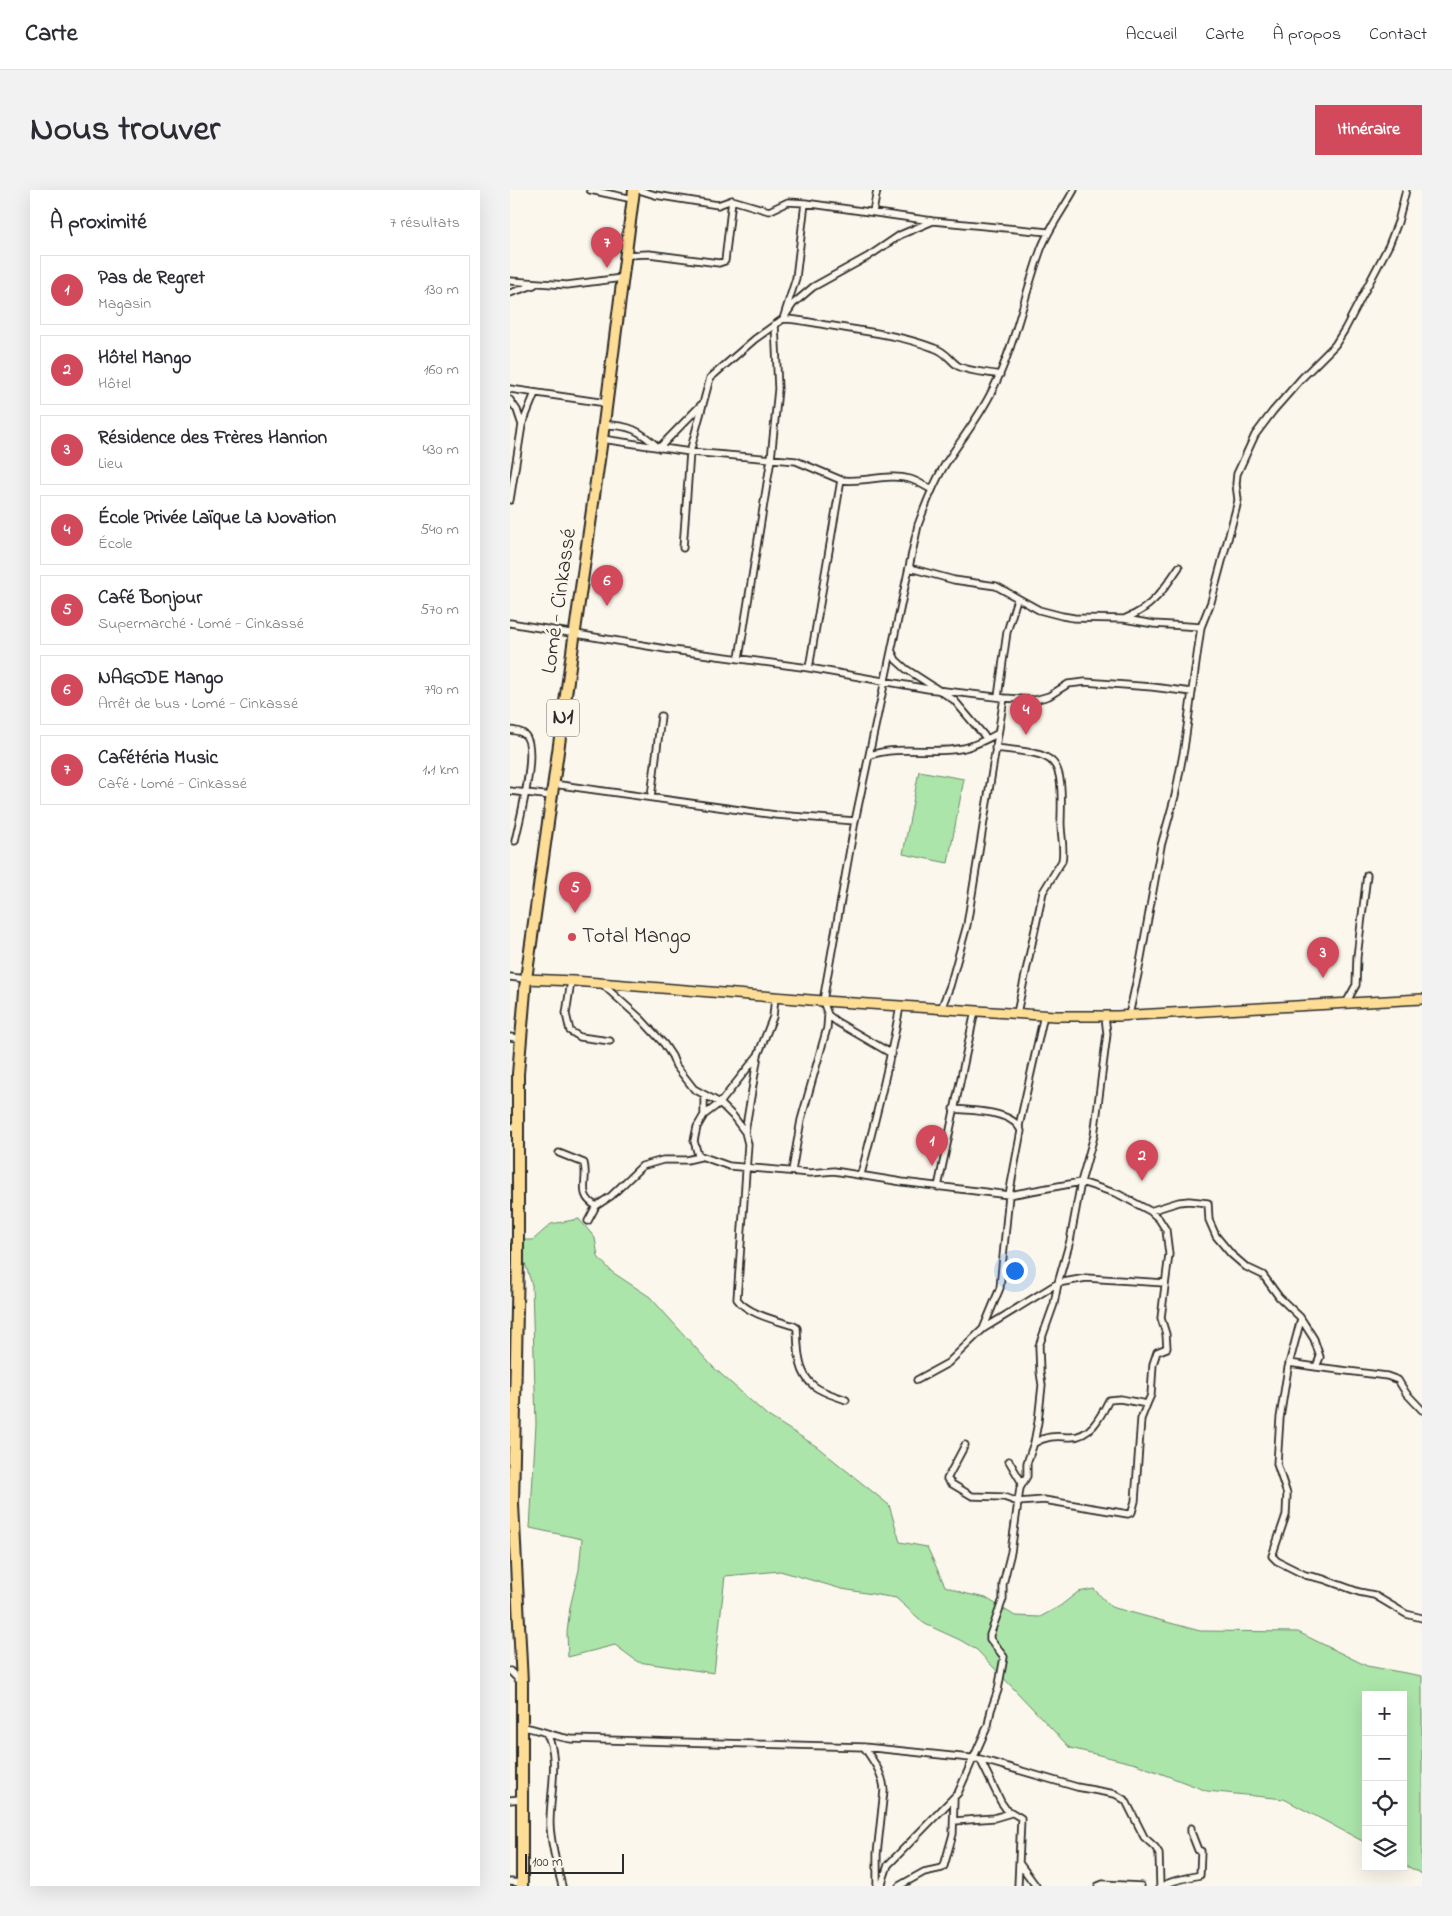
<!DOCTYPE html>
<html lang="fr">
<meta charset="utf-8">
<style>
:root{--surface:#fff;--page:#f2f2f3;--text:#2b2b33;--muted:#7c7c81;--line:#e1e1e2;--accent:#d1495b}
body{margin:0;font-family:"Indie Flower",sans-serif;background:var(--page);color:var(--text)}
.controls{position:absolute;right:15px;bottom:15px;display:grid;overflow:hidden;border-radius:0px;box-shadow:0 5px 20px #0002}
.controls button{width:45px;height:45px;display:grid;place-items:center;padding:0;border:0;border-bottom:1px solid var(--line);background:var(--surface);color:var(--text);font:25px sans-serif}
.scale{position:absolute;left:15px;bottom:12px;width:99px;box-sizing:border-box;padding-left:5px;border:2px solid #2b2b2b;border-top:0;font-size:14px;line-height:18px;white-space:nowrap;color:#2b2b2b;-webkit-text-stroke:4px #fbf7ec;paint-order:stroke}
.you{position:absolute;left:504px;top:1080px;width:18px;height:18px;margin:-12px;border:4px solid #fff;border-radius:50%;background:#1a73e8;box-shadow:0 0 0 8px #1a73e833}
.badge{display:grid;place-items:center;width:32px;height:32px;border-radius:50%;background:var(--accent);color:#fff;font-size:16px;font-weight:700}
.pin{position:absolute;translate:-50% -41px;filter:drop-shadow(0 1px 2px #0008)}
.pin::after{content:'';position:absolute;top:26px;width:18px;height:15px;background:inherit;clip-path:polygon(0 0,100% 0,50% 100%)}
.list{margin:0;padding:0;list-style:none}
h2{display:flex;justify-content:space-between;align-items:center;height:65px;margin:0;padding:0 20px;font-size:21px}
h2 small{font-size:16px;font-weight:400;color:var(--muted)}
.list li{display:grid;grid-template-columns:32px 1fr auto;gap:15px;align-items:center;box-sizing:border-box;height:70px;margin:0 10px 10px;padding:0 10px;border:1px solid var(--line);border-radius:0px}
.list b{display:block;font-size:19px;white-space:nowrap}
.list p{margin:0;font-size:16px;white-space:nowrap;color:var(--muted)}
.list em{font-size:16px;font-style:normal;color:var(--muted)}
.icon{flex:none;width:28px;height:28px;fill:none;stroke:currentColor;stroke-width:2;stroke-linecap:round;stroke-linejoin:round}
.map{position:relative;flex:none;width:912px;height:1696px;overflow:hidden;border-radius:0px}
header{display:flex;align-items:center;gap:30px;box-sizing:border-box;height:70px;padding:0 25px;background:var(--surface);border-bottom:1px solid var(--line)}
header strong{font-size:24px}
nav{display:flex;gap:28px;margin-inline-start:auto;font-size:18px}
.intro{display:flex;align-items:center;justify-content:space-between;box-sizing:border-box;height:120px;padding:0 30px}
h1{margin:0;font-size:35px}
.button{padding:12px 22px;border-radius:0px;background:var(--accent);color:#fff;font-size:18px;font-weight:700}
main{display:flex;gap:30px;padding:0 30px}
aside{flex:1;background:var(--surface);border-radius:0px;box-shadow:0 5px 20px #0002}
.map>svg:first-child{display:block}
</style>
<header>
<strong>Carte</strong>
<nav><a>Accueil</a><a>Carte</a><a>À propos</a><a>Contact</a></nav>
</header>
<div class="intro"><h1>Nous trouver</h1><a class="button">Itinéraire</a></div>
<main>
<aside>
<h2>À proximité<small>7 résultats</small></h2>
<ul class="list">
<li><span class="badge">1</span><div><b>Pas de Regret</b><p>Magasin</p></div><em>130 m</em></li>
<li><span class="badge">2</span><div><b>Hôtel Mango</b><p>Hôtel</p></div><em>160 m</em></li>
<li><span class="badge">3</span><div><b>Résidence des Frères Hanrion</b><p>Lieu</p></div><em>430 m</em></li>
<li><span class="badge">4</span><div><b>École Privée Laïque La Novation</b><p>École</p></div><em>540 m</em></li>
<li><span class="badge">5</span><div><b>Café Bonjour</b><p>Supermarché · Lomé - Cinkassé</p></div><em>570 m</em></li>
<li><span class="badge">6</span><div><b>NAGODE Mango</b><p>Arrêt de bus · Lomé - Cinkassé</p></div><em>790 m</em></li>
<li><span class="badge">7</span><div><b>Cafétéria Music</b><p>Café · Lomé - Cinkassé</p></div><em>1.1 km</em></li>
</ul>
</aside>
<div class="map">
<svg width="912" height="1696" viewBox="0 0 912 1696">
<rect width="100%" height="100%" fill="#fbf7ec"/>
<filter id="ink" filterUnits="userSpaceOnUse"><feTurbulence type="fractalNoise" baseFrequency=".02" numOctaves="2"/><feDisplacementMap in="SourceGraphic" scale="10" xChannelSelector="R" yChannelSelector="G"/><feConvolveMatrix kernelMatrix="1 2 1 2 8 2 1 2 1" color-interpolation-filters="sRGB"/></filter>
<g filter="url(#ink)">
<path fill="#ace5aa" stroke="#6c886a" d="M409,581l45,8 -16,84 -45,-9z
M69,1029l16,19 3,19 14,15 38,25 63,70 55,49 48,30 73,59 11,37 27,5 18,39 18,7 23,5 29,18 25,1 20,-11 18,-14 16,-3 17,18 89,24 98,1 69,34 55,10v198l-19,-10v-169h-37v148l-82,-44 -77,-8 -71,-27 -66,-16 -93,-98 -17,-10 -35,-16 -29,-26 -54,-9 -62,-18 -55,5 -11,97 -76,-11 -23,-17 -47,12 -1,-24 3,-26 9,-37 3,-31 -52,-11 6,-104 -4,-139 -7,-22 -15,3v-26h23l18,-16z"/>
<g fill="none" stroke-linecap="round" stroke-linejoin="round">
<g stroke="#2b2b2b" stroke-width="9">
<path id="street" d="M80,0l43,9
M129,0l16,5 63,10 14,-5 37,11 19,-9 17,1 128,18 115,11
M295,13l-9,75 -13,41c18,0 33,5 50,7 35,6 67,9 101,22 13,4 15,12 24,18 12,6 29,6 42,9
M363,22l4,-22
M116,65l23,-1 70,9 6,-2 7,-61
M0,91l57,4 55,-7
M0,103l24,-8
M0,199l96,14
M0,210l7,10 5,15
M94,235c26,0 35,5 55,23l42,-43
M92,249l88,13 106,9 45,19c23,3 46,-7 69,-1 7,2 15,7 22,11
M0,310l12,-75 13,-32
M173,358l7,-96 20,-74 45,-39 28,-20 10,-15 20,-17 56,-31 31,-21 33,-14
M400,378l44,12 42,6 43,24 23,6 12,2 50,1 30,5 47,3
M616,428c25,-9 39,-30 53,-51
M0,433l162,27 137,18 119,21 76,9 31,2 14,-4 19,-12 17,-2 67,5 40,5
M382,462l4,8 10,9 48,31 33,39
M229,468l32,-199 7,-70 -3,-65
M299,478l32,-188
M488,507l9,-65 10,-33
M0,540c5,1 11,1 15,5 14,13 -6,87 -10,106
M485,558c62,7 68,5 66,71 -1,13 4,29 1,42l-19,31 -26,121
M360,565c32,-10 63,0 94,-7 12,-3 23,-9 33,-14
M43,594l223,31 79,6
M0,601l42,5
M141,607l10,-81
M0,787l16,2
M61,791l-5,33 4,17 10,6 30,4
M92,794l39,35 23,25 8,12 4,10 18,23 26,14 13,13 12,16 3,12 -11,155c10,15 42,22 57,27l3,2c1,20 0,45 17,58 9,7 22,10 32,14
M265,807l-2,20 -15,38 -38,48 -16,12 -7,12 -3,14 4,14 31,11 81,7 24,-2 68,11 107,13 72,-13 37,12 32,17 9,8 7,11 3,24 -8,64 5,16 1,14 -10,4 -4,12 -2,31 -4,9 -27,-5 -11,1c-8,16 -19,39 -41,37 -13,-1 -22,-1 -34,6
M836,813l10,-18 1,-28 10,-82
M431,819l9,-23 17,-61 37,-227
M619,825l9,-41 23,-128 14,-50 9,-47 17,-122 10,-25 25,-93 2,-9 -2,-16 1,-10 18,-39 18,-24 29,-33 33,-33 10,-16 44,-84 9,-23 8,-32
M0,847l11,2
M382,864l-55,-32 -9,-7 -5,-14 32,-180 63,-296c8,-22 16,-43 28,-62 16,-25 35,-48 47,-74 22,-44 31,-93 48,-140 8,-21 22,-39 33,-59
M194,925v-20
M509,936l25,-111
M0,937h8
M235,942l13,-77
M49,963l25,10c5,19 -8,31 12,43
M282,981l9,-51 26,-92 1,-13
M351,984c15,-56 29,-111 39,-168
M428,997l37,-176
M640,1021l29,-9 10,-1 19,2 1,17 7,16 15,18 15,13 17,8 16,22 21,20 14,22 6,18 -4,10 71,9 11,4 8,13 16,17
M78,1031l8,-15 15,-10 31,-30 21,-6h24l13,-3
M791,1129l-13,49 -8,50 -3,46 10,30 -1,21 -14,41 5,5 28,14 18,4 36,13 15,3 32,19 16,4
M473,1139l75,-46 28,-5 79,5
M779,1173l27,4
M407,1190l31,-17 35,-34 17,-41 9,-93 12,-64c-8,-21 -49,-20 -68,-22
M455,1255l-18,34 5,5 20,12 32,1 14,5 26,-2 84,14 4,-2 3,-11 6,-82 6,-15
M499,1271l13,22
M0,1481l11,11
M13,1537c16,2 31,10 48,12l293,8 116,12 97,28 38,7 5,3 6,4 18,36 11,10 4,6 1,33
M36,1543c15,22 3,66 4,92 1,21 7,41 12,61
M354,1557c9,14 19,26 20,43l-7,64v32
M470,1569l21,43 5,7 15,9 -3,68
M0,1610l11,-1
M444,1631l40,-3 17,-5
M509,1673l17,23
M0,1692l12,1
M371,1696l7,-21 70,-72 30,-68 3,-15 7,-20 6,-33 -14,-18v-4l13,-36v-15l8,-32 9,-64 7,-12v-13l7,-20 4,-21 4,-37 -2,-13 -1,-26 15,-42 4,-21 12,-42 11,-59 13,-46 13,-102 -2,-18
M389,1696l25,-14 18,-4 2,-2 9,-32 1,-35
M588,1696l5,-2 38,2
M652,1696c10,-6 26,-8 38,-11l1,-24 -3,-1 -7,-18v-4"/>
</g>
<g stroke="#2b2b2b" stroke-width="12">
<path id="primary" d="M16,789l48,2 249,20 232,15h62l305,-17"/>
</g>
<g stroke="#2b2b2b" stroke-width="14">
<path id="highway" d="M12,1696v-203l-9,-179 5,-244v-186l8,-95 76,-540 32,-249"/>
</g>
<use href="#street" stroke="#fbf7ec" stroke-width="5.5"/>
<use href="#primary" stroke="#fedd96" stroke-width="9"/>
<use href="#highway" stroke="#fedd96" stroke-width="10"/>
</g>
</g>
<circle fill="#d1495b" stroke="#fbf7ec" stroke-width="2" cx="62" cy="747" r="5"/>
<g text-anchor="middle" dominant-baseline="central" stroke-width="5" stroke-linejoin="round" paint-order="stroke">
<rect fill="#fbf7ec" stroke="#696865" stroke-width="1" x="37" y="509.5" width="32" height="37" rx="4"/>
<g font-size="21" font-weight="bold" fill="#2b2b2b">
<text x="53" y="528">N1</text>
</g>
<g font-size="22" fill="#2b2b2b" stroke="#fbf7ec">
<text transform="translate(50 411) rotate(-82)">Lomé - Cinkassé</text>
</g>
<g font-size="22" fill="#2b2b2b" stroke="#fbf7ec" text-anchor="start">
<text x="72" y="747">Total Mango</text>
</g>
</g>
</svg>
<div class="controls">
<button>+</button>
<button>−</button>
<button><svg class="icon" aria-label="locate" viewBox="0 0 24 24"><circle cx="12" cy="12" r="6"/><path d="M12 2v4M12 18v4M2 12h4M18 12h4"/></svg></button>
<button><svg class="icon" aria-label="layers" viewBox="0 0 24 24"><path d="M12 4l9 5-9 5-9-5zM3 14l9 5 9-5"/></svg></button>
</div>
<div class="scale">100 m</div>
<div class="you"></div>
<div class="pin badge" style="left:422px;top:976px">1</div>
<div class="pin badge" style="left:632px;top:991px">2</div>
<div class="pin badge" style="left:813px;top:788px">3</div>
<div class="pin badge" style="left:516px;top:545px">4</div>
<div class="pin badge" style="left:65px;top:723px">5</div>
<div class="pin badge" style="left:97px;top:416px">6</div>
<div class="pin badge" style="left:97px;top:78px">7</div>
</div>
</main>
